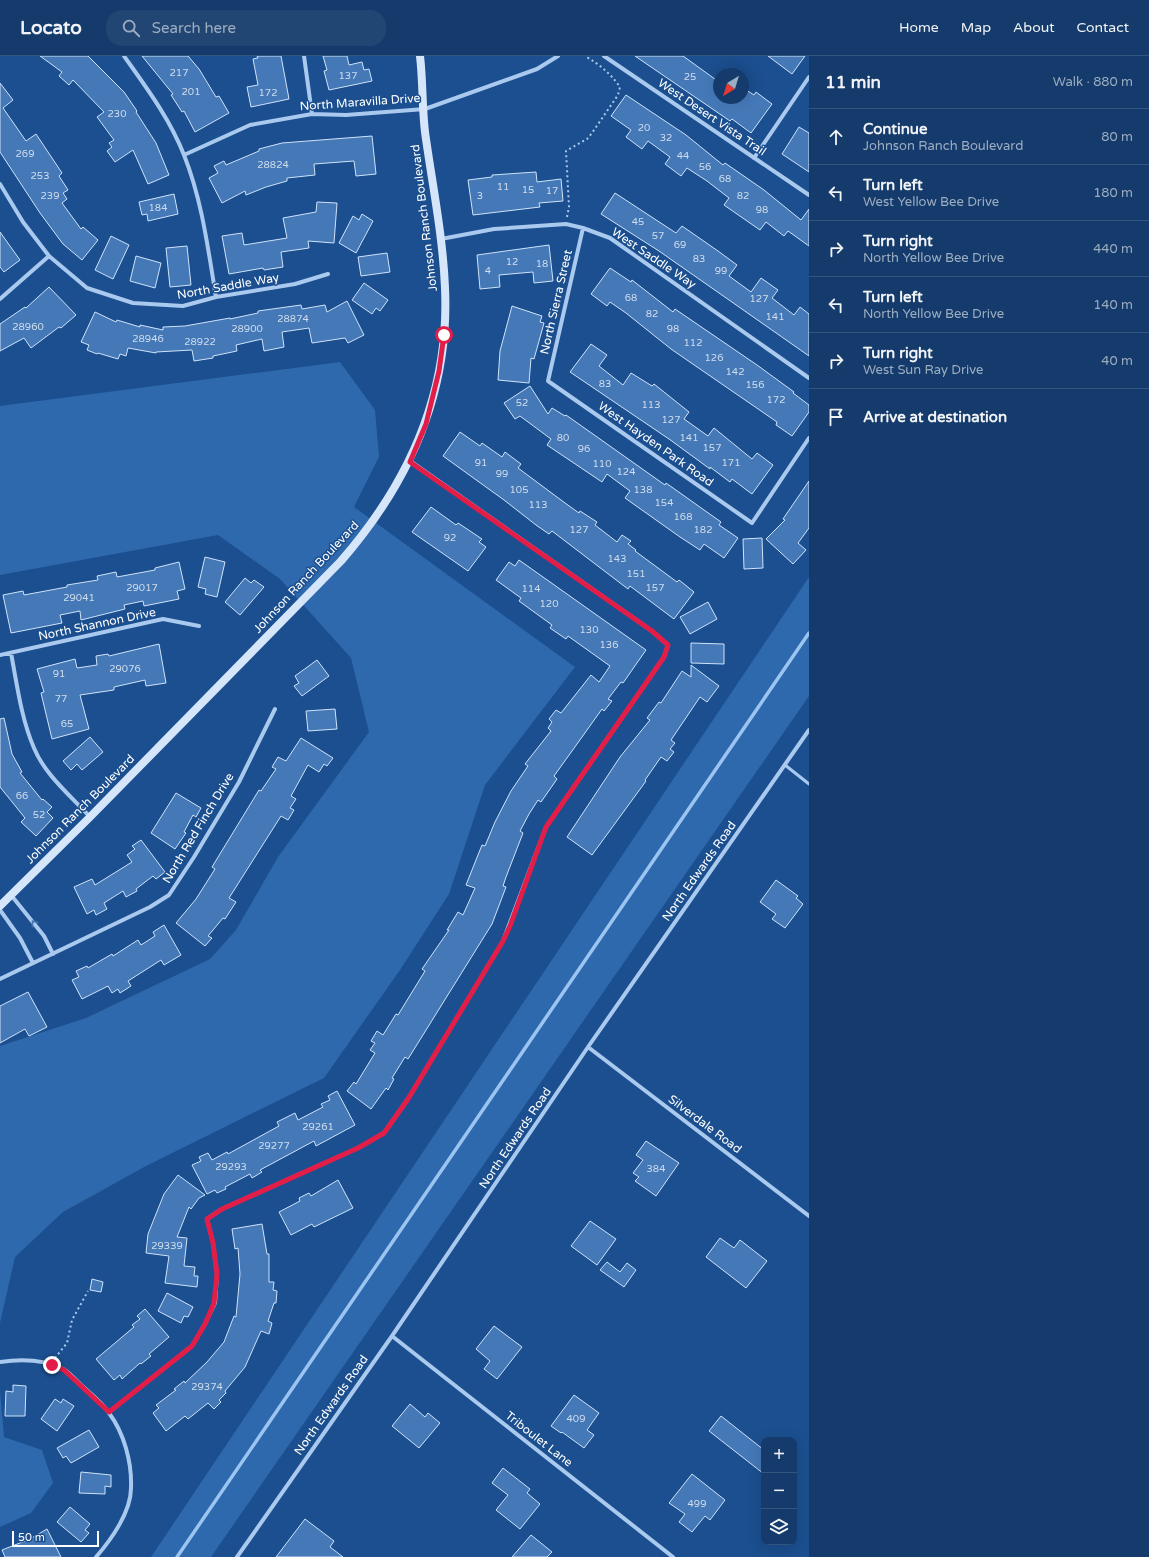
<!DOCTYPE html>
<meta charset="utf-8">
<style>
:root{--surface:#143b6b;--page:#214673;--text:#f1f3f6;--muted:#9dadc1;--line:#33557e}
body{margin:0;font-family:"Varela Round",sans-serif;background:var(--page);color:var(--text)}
.controls{position:absolute;right:12px;bottom:12px;display:grid;overflow:hidden;border-radius:8px;box-shadow:0 4px 16px #0002}
.controls button{width:36px;height:36px;display:grid;place-items:center;padding:0;border:0;border-bottom:1px solid var(--line);background:var(--surface);color:var(--text);font:20px sans-serif}
.compass{position:absolute;left:713px;top:12px;width:36px;height:36px;border-radius:50%;background:var(--surface);box-shadow:0 4px 16px #0002;rotate:218deg}
.scale{position:absolute;left:12px;bottom:10px;width:87px;box-sizing:border-box;padding-left:4px;border:2px solid #fff;border-top:0;font-size:11px;line-height:14px;white-space:nowrap;color:#fff;-webkit-text-stroke:3px #1b4f8f;paint-order:stroke}
.stop{position:absolute;width:12px;height:12px;margin:-9px;border:3px solid #e11d48;border-radius:50%;background:#fff}
.stop.end{background:#e11d48;border-color:#fff;box-shadow:0 1px 4px #0008}
.list{margin:0;padding:0;list-style:none}
h2{display:flex;justify-content:space-between;align-items:center;height:52px;margin:0;padding:0 16px;font-size:17px}
h2 small{font-size:13px;font-weight:400;color:var(--muted)}
.list li{display:grid;grid-template-columns:26px 1fr auto;gap:12px;align-items:center;box-sizing:border-box;height:56px;padding:0 16px;border-top:1px solid var(--line)}
.list b{display:block;font-size:15px;white-space:nowrap}
.list p{margin:0;font-size:13px;white-space:nowrap;color:var(--muted)}
.list em{font-size:13px;font-style:normal;color:var(--muted)}
.icon{flex:none;width:22px;height:22px;fill:none;stroke:currentColor;stroke-width:2;stroke-linecap:round;stroke-linejoin:round}
.map{position:relative;flex:none;width:809px;height:1501px;overflow:hidden}
header{display:flex;align-items:center;gap:24px;box-sizing:border-box;height:56px;padding:0 20px;background:var(--surface);border-bottom:1px solid var(--line)}
header strong{font-size:19px}
nav{display:flex;gap:22px;margin-inline-start:auto;font-size:14px}
.search{width:280px;height:36px;background:var(--page);display:flex;align-items:center;gap:10px;box-sizing:border-box;padding:0 14px;border-radius:16px;color:var(--muted);font-size:15px}
main{display:flex}
aside{flex:1;background:var(--surface)}
.map>svg:first-child{display:block}
</style>
<header>
<strong>Locato</strong>
<div class="search"><svg class="icon" aria-label="search" viewBox="0 0 24 24"><circle cx="10" cy="10" r="6"/><path d="M15 15l6 6"/></svg>Search here</div>
<nav><a>Home</a><a>Map</a><a>About</a><a>Contact</a></nav>
</header>
<main>
<div class="map">
<svg width="809" height="1501" viewBox="0 0 809 1501">
<rect width="100%" height="100%" fill="#1b4f8f"/>
<path fill="#2e69ad" d="M340,306l35,48 4,47 -25,50 221,160 -90,118 -36,109 -49,76 -76,108 -178,88 -83,46 -48,45 -15,66v-277l86,-28 124,-59 26,-29 42,-73 91,-125 -18,-74 -71,-79 -62,-44 -218,40v-169z
M809,521v119l-598,861h-60z
M0,1335l4,46 38,13 11,33 -22,30 -31,14z"/>
<g fill="none" stroke-linecap="round" stroke-linejoin="round">
<path stroke="#9cc4f0" stroke-width="3.5" d="M177,1501l632,-924"/>
</g>
<path fill="#4478b7" stroke="#cfe3fa" d="M40,0h48l36,36 13,19 -1,1 20,31 13,32 -21,9 -15,-34 -18,12 -8,-11 5,-4 -3,-4 5,-3 -17,-23 7,-5 -31,-32 -4,5 -10,-9 3,-4z
M142,0h46l11,13 17,28 3,-1 10,17 -34,19 -11,-21 -2,1 -11,-17 2,-1z
M257,0h24l8,43 -38,8 -4,-20 11,-2 -5,-26 5,-1z
M323,0h24l2,9 13,-3 2,8 5,-1 3,12 -43,9 -5,-19 3,-1z
M635,0h48l36,26v16h24v-10l11,7 2,-3 16,12 -21,29 -19,-14 -2,2z
M768,0h37l-13,18z
M0,27l13,17 -10,8 23,33 10,-7 26,39 -3,3 9,14 -5,3 4,6 -5,4 19,26 2,-2 15,13 -16,20 -19,-16 -23,-31 -40,-61z
M626,39l60,40 37,30 2,-2 39,27 37,30 8,-11v37l-21,-15 -4,5 -18,-14 -6,8 -36,-25 5,-7 -22,-17 -20,-13 -6,8 -16,-12 5,-7 -22,-16 -6,8 -16,-12 5,-7 -20,-14z
M799,71l10,6v39l-27,-18z
M372,80l4,38 -20,2 -2,-15 -40,3 1,11 -28,3v3l-21,6 -20,8 -1,-4 -23,12 -13,-25 9,-5 -4,-7 10,-5 2,4 33,-14v-2l23,-6z
M536,116l1,10 24,-3 2,22 -24,2 1,4 -67,8 -5,-35 24,-3v-2z
M615,137l61,40 6,-7 36,25 19,14 -8,11 22,16 10,-14 17,12 -6,8 22,17 6,-8 9,7v42l-150,-105 -58,-37z
M174,138l4,20 -30,7 -1,-7 -5,1 -3,-13z
M317,146l20,1 -3,40 -26,-2 1,7 -28,4 2,15 -19,3 -1,-2 -34,6 -7,-38 20,-3 2,12 43,-7 -4,-20 33,-6z
M362,158l11,7 -17,32 -17,-10 14,-27 6,4z
M0,176l20,28 -16,12 -4,-5z
M111,180l18,9 -16,34 -18,-9z
M549,189l4,36 -19,2 -1,-11 -34,3 1,12 -20,2 -3,-34z
M187,190l4,39 -21,2 -4,-39z
M387,197l3,19 -29,4 -3,-19z
M136,200l25,7 -6,25 -25,-7z
M610,212l21,14 1,-2 41,32 2,-3 82,56 37,27 -1,1 16,12v7l-17,24 -16,-11 1,-3 -106,-73 -45,-36 -16,-11 -3,4 -16,-12z
M364,227l24,17 -8,11 -4,-3 -4,6 -20,-14z
M49,231l27,28 -15,13 -2,-1 -28,21 -7,-10 -24,13v-27l25,-17 1,1z
M347,245l17,34 -16,8 -3,-5 -33,5 -3,-15 -27,4 2,15 -20,4 -2,-12 -26,6 1,6 -24,5v2l-19,3 -2,-11 -36,2v1l-28,-5 -2,8 -6,-2 -2,5 -20,-6 -1,1 -10,-4 2,-5 -8,-3 14,-30 21,10 1,-2 23,7v-2l23,5v-3l22,-1 45,-8v1l28,-6v-2l43,-6 1,4 23,-4 2,7z
M512,250l30,10 -2,6 4,1 -10,36 -3,-1 -2,25 -31,-3 2,-29z
M591,288l16,11 -8,11 24,19 8,-12 21,13 2,-2 35,28 -5,7 24,17 6,-8 38,31 5,-6 16,12 -21,29 -20,-15 -2,3 -20,-15v2l-41,-30 -99,-67z
M530,330l18,28 4,-6 13,8 1,-1 99,70 1,-2 55,39 -2,3 19,13 -14,20 -20,-14 -4,6 -20,-13 -55,-39 5,-7 -23,-17 -5,8 -55,-37 4,-6 -31,-23 -5,3 -11,-16z
M460,376l20,14 2,-3 20,14 3,-5 16,12 -3,4 47,35 14,10 1,-2 17,11 -2,3 22,17 5,-7 9,6 -3,3 8,6 -1,1 42,31 2,-2 15,12 -20,27 -44,-33 -2,3 -76,-58 -3,3 -13,-9 -32,-25 -61,-44z
M809,425v47l-11,15 8,7 -13,14 -27,-25 19,-19 -2,-1z
M431,451l25,18 2,-2 24,16 -3,3 7,5 -18,24 -56,-39z
M762,482l1,30 -19,1 -1,-30z
M205,501l20,5 -8,35 -12,-3 1,-5 -8,-2z
M519,504l127,90 -23,33 -2,-1 -13,17 4,2 -8,10 -2,-2 -30,42 -18,25 3,3 -16,23 -3,-2 -9,14 -9,17 3,2 -17,44 -3,9 3,1 -14,37 -84,135 -3,-2 -13,21 2,1 -6,11 -2,-2 -15,21 -24,-18 7,-9 2,2 19,-31 -5,-3 5,-7 -4,-2 6,-10 6,4 13,-21 2,1 27,-44 -3,-2 27,-39h-2l11,-18 5,3 12,-27 -9,-3 16,-40 3,1 10,-24 16,-31 17,-25 -3,-2 26,-33 -3,-3 4,-6 -3,-3 7,-9 5,3 30,-38 8,7 11,-16 -42,-30 -2,3 -16,-11 2,-3 -33,-24 2,-3 -25,-18 13,-18 6,4z
M179,506l6,27 -8,2 2,8 -35,7 -1,-5 -19,4 1,4 -44,11 -1,-9 -20,4 2,8 -51,10 -8,-38 20,-4 1,4 43,-8v-2l31,-5 -1,-4 19,-4 1,5 38,-7v-2z
M245,522l6,5 3,-3 10,7 -24,28 -15,-13z
M708,546l9,17 -27,15 -10,-17z
M691,587l33,1v20l-33,-1z
M159,588l7,39 -20,3 -1,-6 -31,7v3l-34,5 9,34 -37,10 -11,-46 3,-1 -7,-23 38,-10 2,9 20,-3 -1,-9 12,-2 1,2z
M317,604l12,16 -27,20 -8,-10 5,-3 -4,-7z
M691,609l28,21 -12,16 -7,-5 -29,43 4,3 -5,6 4,3 -7,9 -6,-4 -16,23 1,1 -54,74 -25,-18 53,-80 30,-37 -3,-2 12,-16 2,1 21,-32 9,6z
M335,653l2,20 -29,2 -2,-20z
M4,662l8,36 10,18 -2,1 22,27 1,-1 9,8 -5,5 6,6 -17,18 -15,-14 4,-4 -25,-31v-68z
M90,681l13,15 -21,18 -5,-6 -6,6 -8,-9z
M301,682l32,20 -6,8 -3,-2 -5,8 -11,-7 -17,31 5,3 -6,9 4,2 -6,10 -7,-4 -52,82 7,4 -11,17 -2,-1 -15,18 4,2 -7,8 -29,-23 20,-24 19,-30 -3,-2 47,-77 2,1 15,-22 -4,-2 6,-10 8,4z
M176,737l25,15 -5,9 -3,-2 -9,17 2,1 -11,16 -24,-16z
M141,784l24,32 -9,7 -3,-3 -17,13 1,2 -11,6 -3,-6 -19,12 3,6 -11,6 -2,-5 -7,4 -13,-27 18,-8 3,6 37,-23 -5,-7 8,-6 -3,-3z
M776,824l22,16 -2,2 7,6 -18,24 -13,-9 4,-5 -16,-12z
M164,869l17,30 -17,10 -3,-5 -33,21 3,5 -11,7 -2,-4 -6,4 -4,-7 -26,13 -10,-19 7,-3 -3,-6 11,-5 1,2 24,-14 1,2 25,-16 3,5 14,-9 -2,-4z
M28,936l19,35 -18,9 -4,-7 -25,14v-37z
M337,1035l18,34 -39,21 -2,-5 -54,29 2,2 -10,6 -2,-4 -25,13 1,2 -9,4 -2,-3 -8,4 -15,-29 9,-4 -2,-4 9,-4 4,7 15,-8 1,2 51,-28 -2,-4 18,-9 3,7 25,-13 -2,-3 9,-4 -2,-4z
M646,1085l33,22 -23,33 -21,-15 4,-4 -6,-4 10,-13 -7,-5z
M178,1119l27,20 -6,3 -8,11 -2,-2 -12,30 10,1 -3,28 11,1 -1,9h4l-1,11 -32,-4 4,-27 -23,-3 2,-19 16,-40z
M338,1124l15,28 -39,19 -2,-3 -21,11 -12,-23 21,-11 -1,-3 10,-5 2,3z
M590,1165l26,18 -19,26 -26,-19z
M262,1168l5,30h2v28h5l-1,8 4,1 -1,12h-2l-6,18 4,2 -3,11 -8,-3 -16,36 -20,24 1,2 -7,7 2,2 -7,7 -6,-6 -20,16 -3,-3 -19,15 -13,-18 6,-5 -3,-3 20,-15 -2,-1 10,-8 1,2 22,-21 17,-20 10,-26 2,1 4,-43 -2,-26 -3,1 -3,-20z
M720,1182l14,10 6,-8 27,21 -21,27 -40,-31z
M607,1206l13,10 7,-9 9,7 -12,17 -24,-17z
M92,1223l11,3 -2,10 -11,-2z
M167,1237l26,14 -5,10 -4,-1 -3,7 -23,-12z
M145,1253l24,28 -20,17 2,2 -10,8 -1,-1 -18,16 -2,-4 -6,5 -18,-21 38,-32 -2,-2 8,-6 -3,-3z
M494,1270l28,21 -25,32 -13,-10 6,-8 -14,-12z
M13,1329l13,1 -1,30h-20l1,-25 7,1z
M574,1339l25,18 -12,17 7,5 -10,13 -22,-16 -1,1 -10,-7z
M55,1343l6,4 2,-4 11,7 -17,25 -16,-12z
M410,1348l15,13 3,-4 12,10 -21,25 -27,-22z
M721,1360l43,34v24l-55,-43z
M89,1374l10,17 -28,16 -5,-7 -3,2 -6,-10z
M503,1412l27,21 -3,4 13,11 -20,25 -24,-19 12,-15 -16,-12z
M81,1416l30,3v12l-6,-1v8l-26,-1z
M692,1418l33,26 -15,20 -5,-4 -13,16 -13,-10 6,-8 -16,-11z
M70,1451l20,17 -5,6 4,3 -8,9 -24,-20z
M305,1463l29,22 -4,6 13,10h-67z
M47,1473l14,28h-56l-3,-7 28,-11z
M531,1479l21,17 -5,5h-35z"/>
<g fill="none" stroke-linecap="round" stroke-linejoin="round">
<path stroke="#a9c9ee" stroke-width="2" stroke-dasharray="2 3" stroke-linecap="butt" d="M567,161l2,-10 -3,-56 21,-12 5,-6 26,-38 2,-8c-10,-14 -20,-22 -35,-31
M55,1302l12,-15 5,-23 16,-29"/>
<path stroke="#a9c9ee" stroke-width="3" d="M785,709l24,19"/>
<path stroke="#a9c9ee" stroke-width="4" d="M124,0c22,31 46,63 60,99 18,45 24,94 32,142
M304,0l8,58
M604,0l205,139
M184,99l66,-30 62,-11 34,1 79,-6 112,-40 21,-13
M754,102l55,-81
M0,128l23,38 26,34 38,32 46,15 50,3 33,-9 79,-13 33,-10
M583,172l-35,153 204,142 57,-85
M441,183l53,-10 72,-5 17,4 27,10 199,140
M0,243l49,-43
M11,597c6,31 10,65 23,95 11,27 37,48 56,69
M0,599l163,-36 36,7
M11,839l33,41 9,18
M0,854l20,28 13,25
M0,923l150,-72 19,-12 25,-38 45,-75 36,-73
M588,991l221,169
M392,1280l281,221
M0,1306c21,-3 43,-3 63,7 6,3 13,11 18,16 9,8 21,17 28,28 15,20 23,49 22,75 0,24 -20,52 -35,69
M109,1356l83,-66 13,-22 10,-21 2,-29 -4,-31 -6,-24 15,-10 136,-61 26,-15 24,-34 95,-158 43,-114 118,-170 4,-12 -16,-14 -242,-170
M237,1501l155,-221 196,-289 221,-317"/>
<path stroke="#d6e6fa" stroke-width="8" d="M0,850l90,-89 251,-256c68,-78 109,-167 104,-273 -2,-52 -13,-105 -20,-156 -3,-25 -2,-51 -5,-76"/>
</g>
<defs><path id="oneway-chevron" d="M-2-3.5L2.5 0L-2 3.5" fill="none" stroke-width="1.6" stroke-linecap="round" stroke-linejoin="round"/></defs>
<use stroke="#4674ac" href="#oneway-chevron" transform="translate(34 867) rotate(-128)"/>
<g fill="none" stroke-linecap="round" stroke-linejoin="round">
<path stroke="#e11d48" stroke-width="5" d="M52,1309l12,5 45,42 83,-66 13,-22 9,-21 3,-29 -4,-31 -6,-24 15,-10 136,-61 26,-15 24,-34 95,-158 7,-15 36,-99 118,-170 4,-12 -16,-14 -242,-169 16,-38 13,-53 5,-36"/>
</g>
<g text-anchor="middle" dominant-baseline="central" stroke-width="3" stroke-linejoin="round" paint-order="stroke">
<g font-size="10" fill="#d0dded">
<text x="179" y="17">217</text>
<text x="348" y="20">137</text>
<text x="690" y="21">25</text>
<text x="191" y="36">201</text>
<text x="268" y="37">172</text>
<text x="117" y="58">230</text>
<text x="644" y="72">20</text>
<text x="666" y="82">32</text>
<text x="25" y="98">269</text>
<text x="683" y="100">44</text>
<text x="273" y="109">28824</text>
<text x="705" y="111">56</text>
<text x="40" y="120">253</text>
<text x="725" y="123">68</text>
<text x="503" y="131">11</text>
<text x="528" y="134">15</text>
<text x="552" y="135">17</text>
<text x="50" y="140">239</text>
<text x="480" y="140">3</text>
<text x="743" y="140">82</text>
<text x="158" y="152">184</text>
<text x="762" y="154">98</text>
<text x="638" y="166">45</text>
<text x="658" y="180">57</text>
<text x="680" y="189">69</text>
<text x="699" y="203">83</text>
<text x="512" y="206">12</text>
<text x="542" y="208">18</text>
<text x="488" y="215">4</text>
<text x="721" y="215">99</text>
<text x="631" y="242">68</text>
<text x="759" y="243">127</text>
<text x="652" y="258">82</text>
<text x="775" y="261">141</text>
<text x="293" y="263">28874</text>
<text x="28" y="271">28960</text>
<text x="247" y="273">28900</text>
<text x="673" y="273">98</text>
<text x="148" y="283">28946</text>
<text x="200" y="286">28922</text>
<text x="693" y="287">112</text>
<text x="714" y="302">126</text>
<text x="735" y="316">142</text>
<text x="605" y="328">83</text>
<text x="755" y="329">156</text>
<text x="776" y="344">172</text>
<text x="522" y="347">52</text>
<text x="651" y="349">113</text>
<text x="671" y="364">127</text>
<text x="563" y="382">80</text>
<text x="689" y="382">141</text>
<text x="712" y="392">157</text>
<text x="584" y="393">96</text>
<text x="481" y="407">91</text>
<text x="731" y="407">171</text>
<text x="602" y="408">110</text>
<text x="626" y="416">124</text>
<text x="502" y="418">99</text>
<text x="519" y="434">105</text>
<text x="643" y="434">138</text>
<text x="664" y="447">154</text>
<text x="538" y="449">113</text>
<text x="683" y="461">168</text>
<text x="579" y="474">127</text>
<text x="703" y="474">182</text>
<text x="450" y="482">92</text>
<text x="617" y="503">143</text>
<text x="636" y="518">151</text>
<text x="142" y="532">29017</text>
<text x="655" y="532">157</text>
<text x="531" y="533">114</text>
<text x="79" y="542">29041</text>
<text x="549" y="548">120</text>
<text x="589" y="574">130</text>
<text x="609" y="589">136</text>
<text x="125" y="613">29076</text>
<text x="59" y="618">91</text>
<text x="61" y="643">77</text>
<text x="67" y="668">65</text>
<text x="22" y="740">66</text>
<text x="39" y="759">52</text>
<text x="318" y="1071">29261</text>
<text x="274" y="1090">29277</text>
<text x="231" y="1111">29293</text>
<text x="656" y="1113">384</text>
<text x="167" y="1190">29339</text>
<text x="207" y="1331">29374</text>
<text x="576" y="1363">409</text>
<text x="697" y="1448">499</text>
</g>
<g font-size="12" fill="#fff" stroke="#1b4f8f">
<text transform="translate(360 46) rotate(-4)">North Maravilla Drive</text>
<text transform="translate(712 61) rotate(34)">West Desert Vista Trail</text>
<text transform="translate(424 162) rotate(-97)">Johnson Ranch Boulevard</text>
<text transform="translate(654 202) rotate(34)">West Saddle Way</text>
<text transform="translate(228 230) rotate(-10)">North Saddle Way</text>
<text transform="translate(556 246) rotate(-77)">North Sierra Street</text>
<text transform="translate(656 388) rotate(35)">West Hayden Park Road</text>
<text transform="translate(306 521) rotate(-47)">Johnson Ranch Boulevard</text>
<text transform="translate(97 568) rotate(-12)">North Shannon Drive</text>
<text transform="translate(80 753) rotate(-45)">Johnson Ranch Boulevard</text>
<text transform="translate(198 772) rotate(-59)">North Red Finch Drive</text>
<text transform="translate(699 815) rotate(-55)">North Edwards Road</text>
<text transform="translate(705 1068) rotate(37)">Silverdale Road</text>
<text transform="translate(515 1082) rotate(-56)">North Edwards Road</text>
<text transform="translate(331 1349) rotate(-55)">North Edwards Road</text>
<text transform="translate(539 1383) rotate(38)">Triboulet Lane</text>
</g>
</g>
</svg>
<div class="controls">
<button>+</button>
<button>−</button>
<button><svg class="icon" aria-label="layers" viewBox="0 0 24 24"><path d="M12 4l9 5-9 5-9-5zM3 14l9 5 9-5"/></svg></button>
</div>
<svg class="compass" viewBox="-18 -18 36 36"><path d="M0-13l5 13h-10z" fill="#e53935"/><path d="M0 13l5-13h-10z" fill="#9dadc1"/></svg>
<div class="scale">50 m</div>
<div class="stop" style="left:444px;top:279px"></div>
<div class="stop end" style="left:52px;top:1309px"></div>
</div>
<aside>
<h2>11 min<small>Walk · 880 m</small></h2>
<ul class="list">
<li><svg class="icon" aria-label="ahead" viewBox="0 0 24 24"><path d="M12 20V5M6 11l6-6 6 6"/></svg><div><b>Continue</b><p>Johnson Ranch Boulevard</p></div><em>80 m</em></li>
<li><svg class="icon" aria-label="left" viewBox="0 0 24 24"><path d="M17 20v-9H6M10 6l-5 5 5 5"/></svg><div><b>Turn left</b><p>West Yellow Bee Drive</p></div><em>180 m</em></li>
<li><svg class="icon" aria-label="right" viewBox="0 0 24 24"><path d="M7 20v-9h11M14 6l5 5-5 5"/></svg><div><b>Turn right</b><p>North Yellow Bee Drive</p></div><em>440 m</em></li>
<li><svg class="icon" aria-label="left" viewBox="0 0 24 24"><path d="M17 20v-9H6M10 6l-5 5 5 5"/></svg><div><b>Turn left</b><p>North Yellow Bee Drive</p></div><em>140 m</em></li>
<li><svg class="icon" aria-label="right" viewBox="0 0 24 24"><path d="M7 20v-9h11M14 6l5 5-5 5"/></svg><div><b>Turn right</b><p>West Sun Ray Drive</p></div><em>40 m</em></li>
<li><svg class="icon" aria-label="arrive" viewBox="0 0 24 24"><path d="M6 21V4h12l-3 4 3 4H6"/></svg><div><b>Arrive at destination</b></div></li>
</ul>
</aside>
</main>
